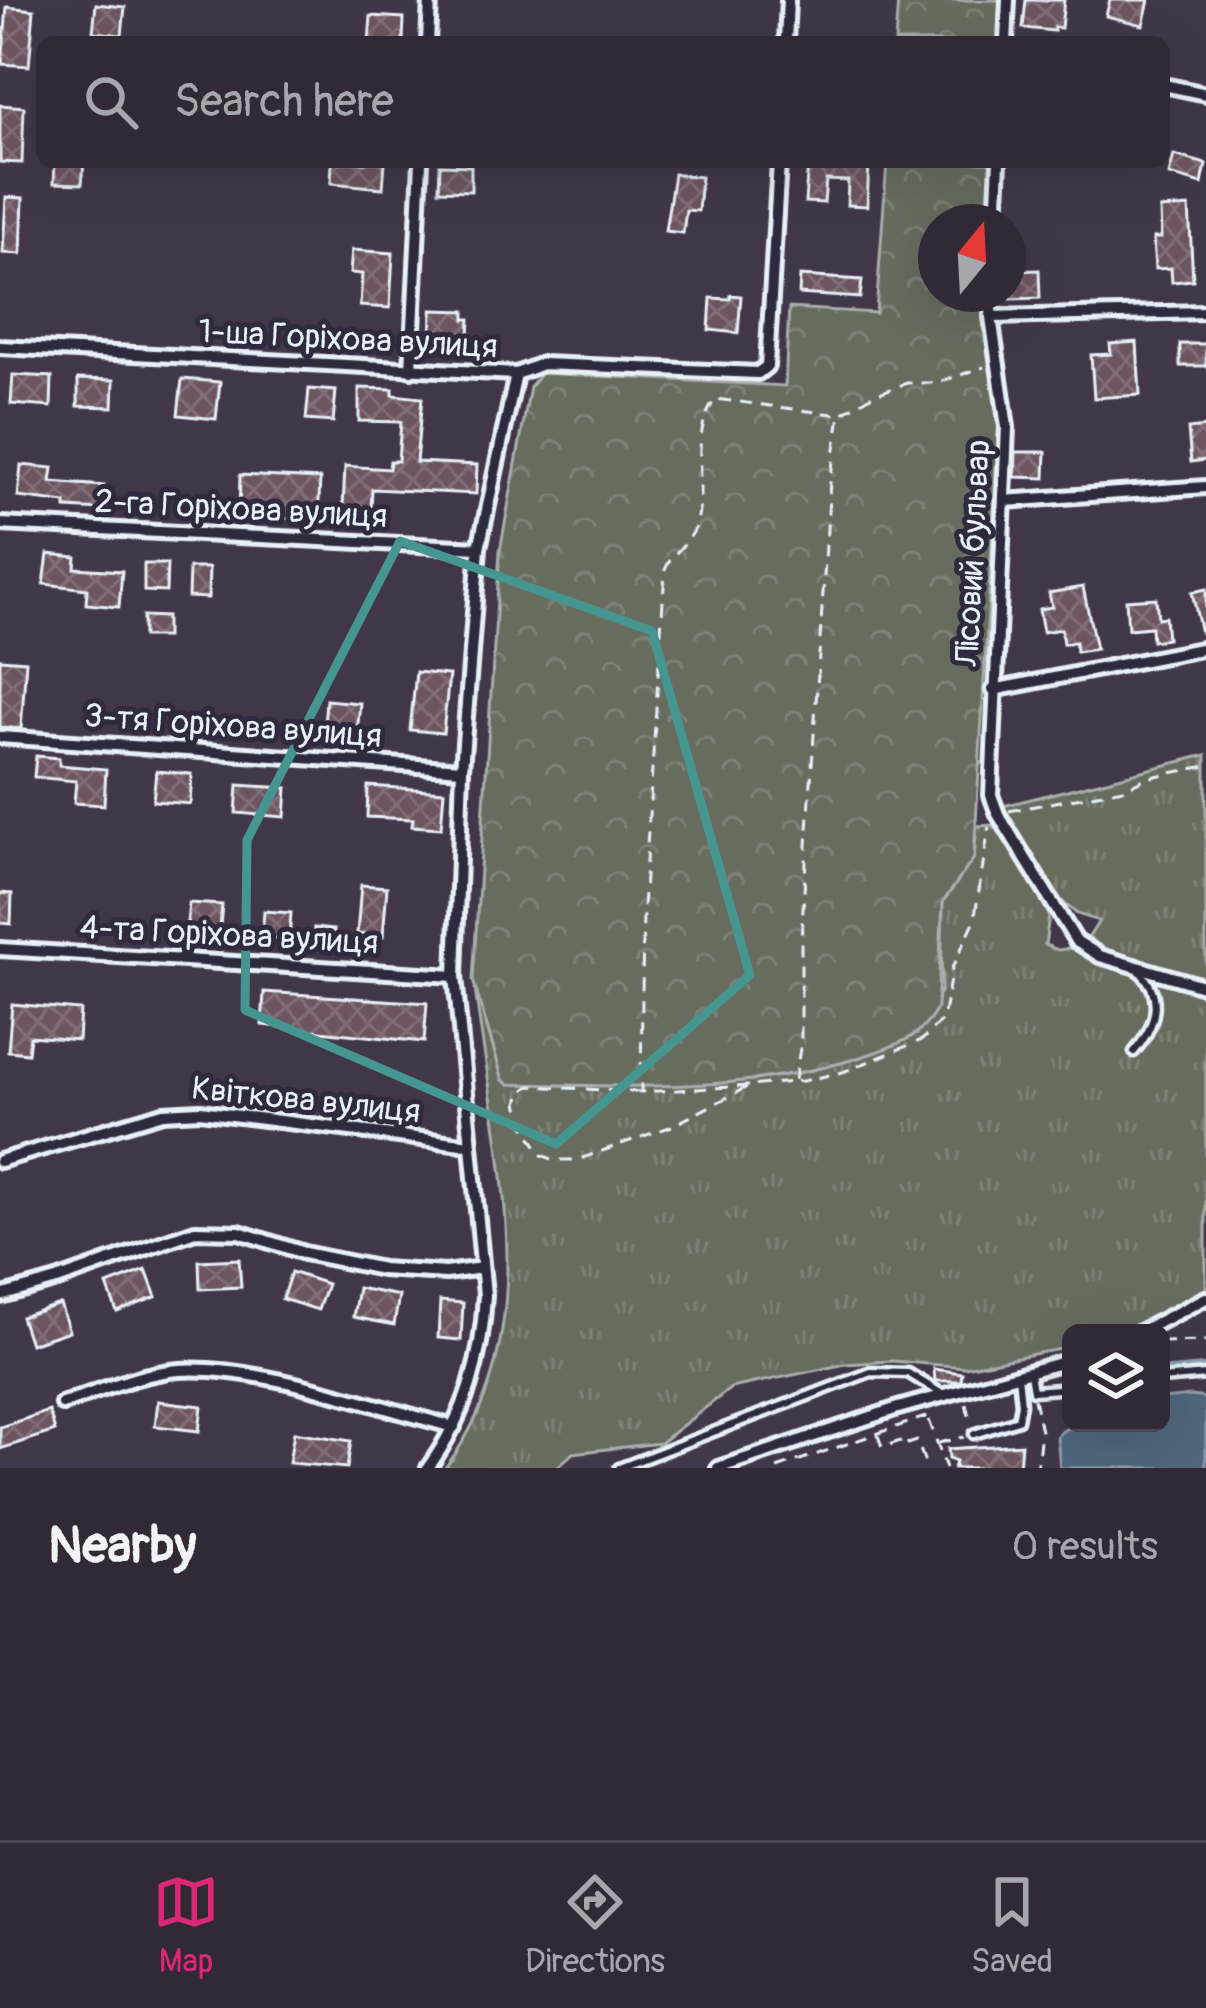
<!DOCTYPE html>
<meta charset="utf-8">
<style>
:root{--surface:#322936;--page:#3a313e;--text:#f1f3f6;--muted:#a8a6ad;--line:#4d4551;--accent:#db2777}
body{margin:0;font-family:Pangolin,sans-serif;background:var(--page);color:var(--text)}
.controls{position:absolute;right:36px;bottom:36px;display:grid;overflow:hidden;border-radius:18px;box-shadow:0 12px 48px #0002}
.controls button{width:108px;height:108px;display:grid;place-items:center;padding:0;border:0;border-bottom:3px solid var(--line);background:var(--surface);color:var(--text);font:60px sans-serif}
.compass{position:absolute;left:918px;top:204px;width:108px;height:108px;border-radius:50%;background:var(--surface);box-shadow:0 12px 48px #0002;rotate:18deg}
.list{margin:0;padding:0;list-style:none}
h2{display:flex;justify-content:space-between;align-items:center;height:156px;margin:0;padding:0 48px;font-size:51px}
h2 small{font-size:39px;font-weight:400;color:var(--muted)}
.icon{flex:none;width:66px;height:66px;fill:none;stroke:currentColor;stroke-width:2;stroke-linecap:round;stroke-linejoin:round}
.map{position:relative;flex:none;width:1206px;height:1468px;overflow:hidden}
.search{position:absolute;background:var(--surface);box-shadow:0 12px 48px #0002;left:36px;right:36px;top:36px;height:132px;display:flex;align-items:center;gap:30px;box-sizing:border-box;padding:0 42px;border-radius:18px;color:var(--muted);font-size:45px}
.sheet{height:372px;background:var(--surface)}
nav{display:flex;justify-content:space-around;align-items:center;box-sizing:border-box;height:168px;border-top:3px solid var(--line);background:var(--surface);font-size:33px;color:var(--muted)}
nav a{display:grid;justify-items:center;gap:6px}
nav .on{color:var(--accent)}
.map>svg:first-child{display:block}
</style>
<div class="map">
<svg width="1206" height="1468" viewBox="0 0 1206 1468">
<defs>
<pattern id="grass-tufts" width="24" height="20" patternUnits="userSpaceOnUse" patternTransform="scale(3)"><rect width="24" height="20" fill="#686c5e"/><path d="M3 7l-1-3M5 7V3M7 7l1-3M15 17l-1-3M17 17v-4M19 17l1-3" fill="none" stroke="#7e8176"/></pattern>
<pattern id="forest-crowns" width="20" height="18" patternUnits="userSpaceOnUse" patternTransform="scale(3)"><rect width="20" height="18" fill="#686c5e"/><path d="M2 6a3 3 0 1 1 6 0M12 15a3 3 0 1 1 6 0" fill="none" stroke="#7e8176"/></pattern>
<pattern id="building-cross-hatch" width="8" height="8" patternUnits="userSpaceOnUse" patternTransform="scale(3)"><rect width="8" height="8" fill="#6d5560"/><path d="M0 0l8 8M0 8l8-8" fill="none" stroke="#826e78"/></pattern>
</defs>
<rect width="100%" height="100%" fill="#423748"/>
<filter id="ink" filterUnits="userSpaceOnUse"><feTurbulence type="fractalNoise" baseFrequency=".00833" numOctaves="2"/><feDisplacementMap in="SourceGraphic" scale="24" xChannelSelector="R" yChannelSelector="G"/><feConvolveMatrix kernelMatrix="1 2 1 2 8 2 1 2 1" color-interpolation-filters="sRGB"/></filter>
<g filter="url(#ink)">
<path fill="url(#grass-tufts)" stroke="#a8aeab" stroke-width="3" d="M1206,755v223l-100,-27 -17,-14 10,-16 -22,-7 -18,-15 -56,-93z
M995,825l8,2 46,88 -4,30 13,5 14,-2 25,13 109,33v297l-85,42h-50v14l-106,20 -73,-6 -46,3 -115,24 -71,55 -87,10 -17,15h-111c105,-135 49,-324 30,-480l28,92 6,4c139,2 279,13 408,-50l24,-44 2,-88 31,-44 3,-32z"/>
<path fill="url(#forest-crowns)" stroke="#a8aeab" stroke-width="3" d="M898,0h106l-3,42h-106z
M887,162h108l-4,60h-55v72h51l-1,22 13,104 -25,438 -31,44 -6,106c-13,28 -40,37 -67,46 -118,40 -239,32 -361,30l-6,-4 -30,-100 27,-429 30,-164 11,-14 244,13 4,-78 87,5z"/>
<path fill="#50667b" stroke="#8d9ead" stroke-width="3" d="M1191,1396l15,2v70h-146l-3,-32c21,-24 74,-13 104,-13v-24z"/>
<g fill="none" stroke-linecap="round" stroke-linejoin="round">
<path stroke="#8d9ead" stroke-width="4.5" d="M1121,1333l85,-42
M1161,1370l45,-4"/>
</g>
<path fill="url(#building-cross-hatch)" stroke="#e8f1f8" stroke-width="3" d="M1026,0h38l-3,28 -7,-1v4l-31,-3z
M1110,0h39l-6,25 -37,-9z
M96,4l29,3 -3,28 -29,-3z
M7,7l27,3 -5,56 -27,-2z
M371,16l33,2 -1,24h-34z
M0,105l24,2 -2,56 -22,-1z
M1174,155l32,9 -4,20 -33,-9z
M55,162h29l-2,22 -28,-1z
M332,162h53l-2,26 -52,-5z
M808,162h61l-2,44 -20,-1 1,-24 -22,-1 -2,23 -19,-1z
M440,165l31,1v25l-32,-1z
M674,174l27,3 -3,34 -12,-1 -3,23 -18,-2z
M6,197l17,1 -2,56 -18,-1z
M1189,207l4,73 -21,2 -1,-14 -16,1 -2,-31h8l-1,-29z
M352,250l41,3 -3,55 -30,-2 2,-32 -12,-1z
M1039,270l1,28 -29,1 -2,-28z
M800,276l62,4 -2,18 -61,-4z
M731,295l10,1 -3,37 -29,-3 2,-32 19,1z
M432,310l33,1v8h5l-1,17h-5l-1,11 -32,-1z
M1137,342l3,53 -46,3 -3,-43 20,-1 -1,-10z
M1180,344h26v22h-26z
M13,375l39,2 -1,30 -40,-3z
M78,379l36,1 -1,27 -35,-1z
M182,379l38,3 -4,37 -38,-4z
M359,388l34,1v6l29,3 -6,64 61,3 -1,29 -104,-5 -1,21 -28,-2 2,-42 44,3 1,-8h8l3,-39 -42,-1z
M309,389l27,2 -3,31 -27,-2z
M1206,427v33l-15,2 -3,-33z
M1016,452h30l-1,26 -30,-1z
M21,465l32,3 -2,14 53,4 -1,24 -37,-2v-5l-48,-6z
M240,475l80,4 -2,40 -79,-2z
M48,554l28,3 -1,11 47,3 -3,36 -33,-3 1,-15 -43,-5z
M144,564h23l-1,28 -22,-1z
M189,568h20l-1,30 -20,-1z
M1083,587l13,62 -20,3 -1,-10 -12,2 -2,-15 -18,3 -4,-23 13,-2 -3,-14z
M1206,589v44h-5l-9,-41z
M1156,598l2,20 7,-1 2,22 -15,2 -1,-14 -23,2 -2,-29z
M143,616l23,1v20h-23z
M0,659l26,2 -5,68 -21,-2z
M416,672l33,3 -6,58 -33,-3z
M326,700l34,3 -4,41 -33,-4z
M36,756l23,2v7l47,4 -2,36 -30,-2 2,-22 -42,-4z
M156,771l36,3 -2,30 -37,-3z
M238,785l49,3 -2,29 -49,-4z
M368,786l76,5 -3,37 -29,-2 1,-7 -46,-2z
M361,885l26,2 -4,49 -26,-2z
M0,893l12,1 -1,30 -11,-1z
M189,903l33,2 -3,31 -33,-3z
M264,911l27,2 -2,27 -27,-2z
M314,928l20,2 -1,21 -20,-2z
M264,992l163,11 -3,39 -162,-17z
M12,1004l68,6 -2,30 -48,-4 -2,17 -20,-2z
M239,1259l2,28 -41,2 -1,-28z
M146,1270l10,27 -39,15 -10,-27z
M291,1272l36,12 -9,26 -36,-11z
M358,1288l41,8 -5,29 -41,-8z
M440,1301l23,2 -2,37 -23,-2z
M60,1304l9,27 -39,13 -9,-27z
M934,1369l28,4 -1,8h-26z
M158,1401l44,5 -3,25 -44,-5z
M49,1411l6,20 -55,18v-22z
M294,1432l57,9 -4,27 -58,-5z
M1021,1444l-2,24h-65l2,-7 -7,-3 -1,-9z"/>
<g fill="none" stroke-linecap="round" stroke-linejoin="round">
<g stroke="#e8f1f8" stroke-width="15">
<path id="service" d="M1134,1052c21,-25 31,-55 6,-80
M1030,1373l3,18 38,-3
M1161,1379l45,-4
M974,1434l44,-14 3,-16 -3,-29
M619,1468l252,-96 37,1 36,22"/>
</g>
<g stroke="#e8f1f8" stroke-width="20">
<path id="minor" d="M428,42l2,-42
M786,42l2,-42
M1006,42l2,-42
M1164,85l42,9
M996,222l3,-60
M992,294l-1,23 16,110 -16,368 7,19 78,127 24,15 106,31
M991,317l215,-5
M0,347l516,27 26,-10 216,9 9,-7 12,-204
M411,370l10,-208
M1004,501l202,-14
M0,524l479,24
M993,690l213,-42
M0,737l462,32
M0,949l455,27
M0,1161l163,-48 37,-2 270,34
M0,1296l57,-16 138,-49 44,1 65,21 78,16 64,4 36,-5
M1138,1333l68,-35
M62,1404c38,-13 77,-31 117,-34 80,-5 196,37 275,57
M428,1468c38,-53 54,-109 57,-173l-30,-319 7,-207 17,-221 37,-174
M718,1468l180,-60 173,-48"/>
</g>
<path stroke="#e8f1f8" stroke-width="3" stroke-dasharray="12 9" stroke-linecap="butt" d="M1009,811l114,-22 23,-11 60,-12
M795,1080l6,-38v-102l29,-458 10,-67
M749,1086l-108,6 2,-184 22,-338c7,-19 27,-27 32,-48 9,-38 -8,-91 19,-123l124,16 31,-19 36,-13h30l47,-16
M640,1092l-110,-6 -9,6 -3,11 8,26 16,26 12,5h23l95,-34 77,-40 54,-5 40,-9 79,-32 21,-21 9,-51 22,-46 15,-95
M1161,1342l45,-1
M1034,1399l7,32 -4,37
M966,1404l5,20
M929,1420l17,48
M878,1435l4,12 25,-8 1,5 9,-3 10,27
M939,1443l25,-6
M777,1468l151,-52"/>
<use href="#service" stroke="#2f2a3d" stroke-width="6"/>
<use href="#minor" stroke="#2f2a3d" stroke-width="10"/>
</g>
</g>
<path fill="none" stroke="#459590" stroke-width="9" stroke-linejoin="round" d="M400,541l252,90 98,344 -194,169 -311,-134 2,-170z"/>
<g text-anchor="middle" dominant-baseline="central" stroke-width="10" stroke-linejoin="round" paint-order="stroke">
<g font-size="33" fill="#e8f1f8" stroke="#2f2a3d">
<text transform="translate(348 339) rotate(3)">1-ша Горіхова вулиця</text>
<text transform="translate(241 509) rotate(3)">2-га Горіхова вулиця</text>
<text transform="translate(973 553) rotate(-87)">Лісовий бульвар</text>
<text transform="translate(233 726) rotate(4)">3-тя Горіхова вулиця</text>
<text transform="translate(229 935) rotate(3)">4-та Горіхова вулиця</text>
<text transform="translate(306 1100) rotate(6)">Квіткова вулиця</text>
</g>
</g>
</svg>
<div class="controls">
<button><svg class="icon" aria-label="layers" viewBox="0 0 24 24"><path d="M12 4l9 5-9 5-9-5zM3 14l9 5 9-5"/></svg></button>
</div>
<svg class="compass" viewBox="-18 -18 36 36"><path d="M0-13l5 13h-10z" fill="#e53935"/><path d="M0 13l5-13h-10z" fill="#a8a6ad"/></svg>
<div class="search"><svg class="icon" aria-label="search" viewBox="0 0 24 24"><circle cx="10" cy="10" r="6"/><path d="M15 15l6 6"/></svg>Search here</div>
</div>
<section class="sheet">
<h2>Nearby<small>0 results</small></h2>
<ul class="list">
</ul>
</section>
<nav>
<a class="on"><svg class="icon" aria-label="map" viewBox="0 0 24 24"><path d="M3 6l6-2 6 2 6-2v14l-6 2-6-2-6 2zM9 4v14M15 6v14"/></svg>Map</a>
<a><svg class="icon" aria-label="directions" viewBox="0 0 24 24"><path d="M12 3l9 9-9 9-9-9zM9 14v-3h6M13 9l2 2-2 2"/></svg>Directions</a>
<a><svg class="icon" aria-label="saved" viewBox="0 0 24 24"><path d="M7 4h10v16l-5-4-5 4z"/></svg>Saved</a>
</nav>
